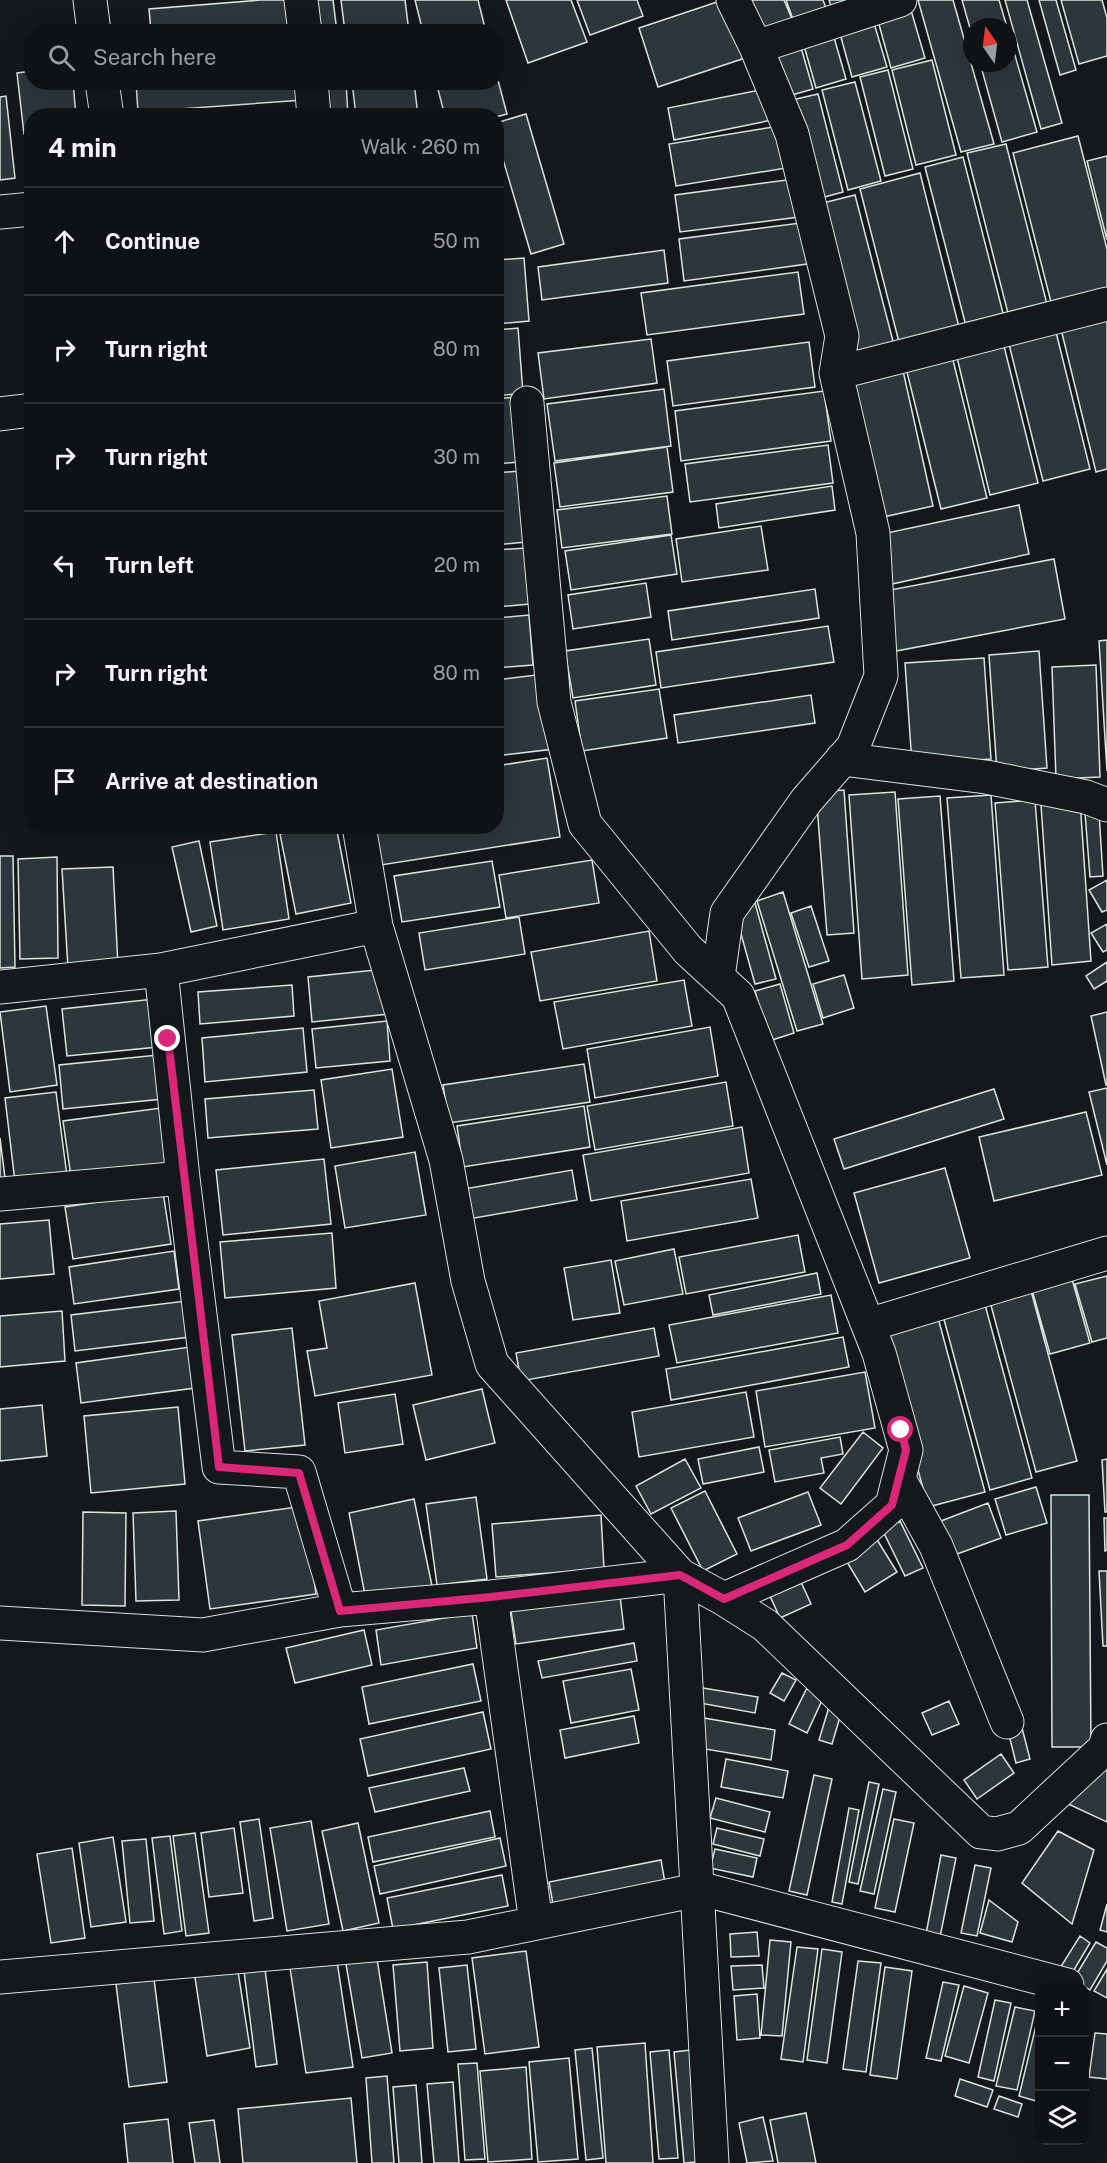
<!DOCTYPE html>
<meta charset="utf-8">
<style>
:root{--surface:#0f1215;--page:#181b1e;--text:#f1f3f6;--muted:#9b9ea0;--line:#2f3234}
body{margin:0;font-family:"Public Sans",sans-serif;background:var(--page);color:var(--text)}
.controls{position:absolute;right:18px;bottom:18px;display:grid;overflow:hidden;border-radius:12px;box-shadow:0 6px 24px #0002}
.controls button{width:54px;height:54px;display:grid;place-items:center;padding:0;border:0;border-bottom:2px solid var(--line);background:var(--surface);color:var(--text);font:30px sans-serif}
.compass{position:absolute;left:963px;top:18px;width:54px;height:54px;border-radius:50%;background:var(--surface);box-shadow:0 6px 24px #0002;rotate:346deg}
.stop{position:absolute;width:18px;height:18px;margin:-14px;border:4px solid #db2777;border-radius:50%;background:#fff}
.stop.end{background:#db2777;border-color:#fff;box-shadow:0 2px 6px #0008}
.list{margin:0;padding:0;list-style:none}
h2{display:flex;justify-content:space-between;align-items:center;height:78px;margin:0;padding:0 24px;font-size:26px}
h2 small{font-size:20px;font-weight:400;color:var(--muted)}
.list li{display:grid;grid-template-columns:39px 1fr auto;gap:18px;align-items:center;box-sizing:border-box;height:108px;padding:0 24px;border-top:2px solid var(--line)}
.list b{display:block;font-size:22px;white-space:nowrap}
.list em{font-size:20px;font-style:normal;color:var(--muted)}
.icon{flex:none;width:33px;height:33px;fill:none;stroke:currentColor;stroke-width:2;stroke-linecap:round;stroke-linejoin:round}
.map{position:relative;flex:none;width:1107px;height:2163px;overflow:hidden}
.search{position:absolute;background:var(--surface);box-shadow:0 6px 24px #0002;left:24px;top:24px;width:480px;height:66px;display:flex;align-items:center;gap:15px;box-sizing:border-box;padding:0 21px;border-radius:24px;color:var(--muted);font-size:22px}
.panel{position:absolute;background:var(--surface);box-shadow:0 6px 24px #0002;left:24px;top:108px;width:480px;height:726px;border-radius:24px}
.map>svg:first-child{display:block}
</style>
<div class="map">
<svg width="1107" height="2163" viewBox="0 0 1107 2163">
<rect width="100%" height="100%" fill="#14181c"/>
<path fill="#2c363c" stroke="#d8e6dc" stroke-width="1.5" d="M261,0h35l3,32h-148l-2,-23z
M308,0h25l4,32h-25z
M341,0h64l4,32h-64z
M415,0h63l8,32h-63z
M506,0h65l16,42 -59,21z
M577,0h60l6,16 -53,19z
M723,0l25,57 -90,30 -19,-59z
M751,0h33l8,19 -29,12z
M786,0h37l4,11 -33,11z
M829,0h34l-30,13z
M908,0l17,58 -34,10 -16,-58z
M918,0h35l41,144 -33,8z
M962,0h37l8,27h-35v8z
M1005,0h22l35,123 -21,6z
M1039,0h17l20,70 -16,5z
M1061,0h41l5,18v38l-28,8z
M871,13l16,54 -35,10 -15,-54z
M831,27l15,52 -30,9 -15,-53z
M1008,31l29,101 -35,10 -22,-79h28z
M798,37l15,52 -28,8 -14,-52z
M932,60l24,95 -40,10 -24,-95z
M888,70l25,99 -28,7 -25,-99z
M32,71v11h41l3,34h-44v17l-8,1 -7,-61z
M496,73l11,41 -11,3v-1h-51l-9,-34h60z
M136,82h167l1,18 -166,12z
M318,82h28l2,34h-28z
M352,82h62l4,34h-62z
M855,82l26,99 -33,9 -26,-100z
M770,88l7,31 -103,21 -6,-32z
M818,94l25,98 -26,7 -25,-99z
M6,96l9,82 -15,2v-83z
M298,111l1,5h-60z
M526,114l38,130 -33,10 -35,-118v-13z
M785,125l7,42 -116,19 -7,-42z
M1078,136l29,113v47l-54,14 -40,-157z
M1006,144l43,168 -39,9 -43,-168z
M26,145h6v53z
M1107,156v84l-20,-79z
M963,157l42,164 -38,9 -42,-163z
M920,173l41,162 -60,15 -41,-161z
M802,178l5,38 -127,16 -5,-37z
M855,195l39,150 -41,10 -38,-150z
M808,222l6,41 -130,18 -5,-42z
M664,250l4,33 -126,17 -4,-33z
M524,258l5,63 -33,3v-64z
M798,272l6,42 -157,21 -6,-42z
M1107,318v151l-11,3 -36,-147z
M1054,324l36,145 -47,12 -36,-145z
M518,328l5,65 -27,3v-66z
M1002,338l36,145 -48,12 -35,-146z
M651,339l6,44 -113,16 -6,-46z
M809,342l6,45 -142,19 -6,-45z
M952,356l35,142 -46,11 -35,-141z
M902,366l31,140 -59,13 -32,-139z
M664,389l7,57 -116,15 -8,-57z
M824,391l7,50 -150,20 -6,-50z
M514,397l5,65 -23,2v-65z
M828,445l5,38 -143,19 -5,-38z
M667,447l6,45 -113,15 -6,-44z
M520,471l6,71 -30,3v-72z
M832,486l3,24 -116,18 -3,-24z
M667,496l5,38 -110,14 -5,-38z
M1019,505l10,49 -137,30 -10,-50z
M761,526l7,44 -86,12 -6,-43z
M671,535l6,39 -106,16 -6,-39z
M526,548l4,56 -34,3v-57z
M1054,559l11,60 -169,32 -11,-60z
M646,583l5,34 -78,12 -5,-34z
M815,589l4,29 -147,22 -4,-29z
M529,615l4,50 -37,3v-50z
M828,626l6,36 -173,26 -5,-36z
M649,639l7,46 -83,13 -8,-47z
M1107,640v131l-8,-130z
M1039,651l8,117 -50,4 -8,-117z
M984,658l7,101 -79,5 -7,-101z
M1096,665l4,112 -44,2 -4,-112z
M544,674l10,75 -58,7v-76z
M659,689l8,49 -85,13 -7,-50z
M811,695l4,28 -137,20 -4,-28z
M547,758l13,79 -179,28 -6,-39h121v-60z
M844,790l10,143 -27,2 -11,-143z
M895,792l13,183 -46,4 -13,-184z
M991,795l13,180 -43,3 -14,-180z
M940,796l14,185 -42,4 -14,-186z
M1035,800l13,167 -40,3 -13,-167z
M1080,801l11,160 -39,4 -11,-160z
M1085,813h14l4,63 -13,1z
M234,826h44l-43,7z
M319,826h17l15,77 -55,11 -16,-80z
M276,832l13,87 -66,11 -13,-88z
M199,841l18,85 -26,6 -19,-85z
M0,856h13l2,111 -15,1z
M57,857l1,101 -38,1 -2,-100z
M592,860l7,43 -93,15 -7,-43z
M492,861l8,46 -98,15 -8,-46z
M113,867l5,99 -50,2 -6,-99z
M1107,880v30l-5,2 -13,-22z
M783,892l40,132 -26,7 -40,-130z
M755,903l21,76 -21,5 -21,-75z
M811,906l18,55 -20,6 -18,-54z
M519,917l6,37 -100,16 -6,-37z
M1107,924v26l-4,2 -12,-19z
M649,931l8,50 -117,20 -9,-49z
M1107,962v19l-13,8 -8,-13z
M385,969l4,45 -77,8 -4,-45z
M844,975l10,33 -31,10 -10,-34z
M684,980l8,46 -129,23 -9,-47z
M780,984l14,49 -25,8 -14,-50z
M292,985l2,31 -94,8 -2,-32z
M154,999l4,48 -91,9 -5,-47z
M46,1006l11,79 -47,7 -10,-80z
M1107,1012v73h-1l-15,-69z
M387,1021l3,40 -74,7 -4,-39z
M710,1027l8,49 -123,22 -8,-49z
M303,1028l4,44 -102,10 -3,-44z
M158,1055l5,44 -100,10 -4,-44z
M584,1064l6,38 -141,21 -6,-38z
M392,1069l11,68 -72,11 -10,-68z
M726,1082l7,44 -138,24 -8,-44z
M1107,1088v77l-18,-73z
M994,1089l10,30 -160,50 -10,-30z
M314,1090l4,39 -110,9 -3,-39z
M56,1092l11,84 -52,6 -10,-84z
M584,1106l6,41 -127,20 -6,-41z
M161,1108l8,56 -98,13 -8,-56z
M1086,1112l16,63 -108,26 -15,-64z
M742,1127l7,46 -158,28 -8,-46z
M0,1138l5,40 -5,1z
M415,1152l11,63 -81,13 -10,-62z
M324,1159l7,65 -108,11 -7,-65z
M945,1168l25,90 -91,25 -25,-90z
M572,1170l5,30 -108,19 -5,-30z
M751,1179l7,39 -131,23 -6,-40z
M163,1192l8,52 -98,15 -8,-52z
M49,1220l5,54 -54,5v-55z
M332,1233l4,55 -111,10 -5,-56z
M798,1235l7,37 -119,22 -7,-37z
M674,1249l9,45 -59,11 -9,-44z
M174,1251l5,38 -105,15 -5,-37z
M611,1260l9,53 -47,7 -9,-52z
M817,1273l4,21 -108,21 -4,-20z
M1107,1276v62l-15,4 -17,-58z
M1072,1279l18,64 -40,11 -18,-64z
M415,1283l17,92 -117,21 -8,-45 20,-3 -8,-47z
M1030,1287l47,174 -41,11 -47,-174z
M831,1295l7,38 -161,30 -8,-38z
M186,1301l4,36 -115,14 -4,-36z
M984,1301l48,177 -42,12 -48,-178z
M62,1311l3,50 -65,6v-51z
M937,1314l48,178 -57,15 -48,-178z
M292,1328l13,117 -60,6 -13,-116z
M654,1328l5,28 -138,25 -5,-28z
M843,1337l6,30 -178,33 -5,-31z
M190,1347l5,41 -114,15 -5,-40z
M865,1372l10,56 -110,19 -9,-56z
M482,1389l13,54 -69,17 -13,-55z
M746,1392l8,45 -115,20 -7,-45z
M395,1394l8,50 -58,9 -7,-50z
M42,1405l5,51 -47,5v-52z
M178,1407l7,77 -94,9 -7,-77z
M863,1432l20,16 -42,56 -21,-16z
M840,1437l3,17 -22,4 3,15 -49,9 -6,-32z
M759,1447l5,25 -61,12 -5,-25z
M685,1459l16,29 -50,26 -15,-28z
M1107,1459v53h-2l-3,-52z
M1036,1487l11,36 -41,12 -11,-36z
M705,1491l32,63 -34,17 -32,-63z
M808,1492l13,33 -70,26 -13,-33z
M1051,1495h38l2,252h-39z
M476,1497l11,82 -50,6 -11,-81z
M414,1499l18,87 -66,14 -17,-87z
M988,1503l13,35 -55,20 -13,-34z
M304,1506l12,88 -106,15 -12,-88z
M176,1511l3,89 -43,1 -3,-88z
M83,1512l43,1 -1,93 -43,-1z
M601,1515l3,54 -108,8 -4,-53z
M1104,1518h3v32l-2,1z
M900,1521l23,47 -18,8 -23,-47z
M876,1538l21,34 -32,20 -21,-35z
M1099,1571h8v75h-4z
M801,1582l10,22 -31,14 -10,-22z
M620,1596l4,33 -108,15 -5,-33z
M472,1613l5,35 -96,17 -5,-35z
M364,1630l8,35 -77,18 -9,-35z
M634,1643l3,18 -95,17 -4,-17z
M473,1664l8,37 -112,23 -7,-37z
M631,1669l8,41 -68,13 -8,-42z
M782,1673l14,7 -12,21 -14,-8z
M697,1687l61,10 -3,16 -61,-11z
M807,1688l17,8 -17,37 -18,-9z
M949,1701l10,23 -27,11 -10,-22z
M829,1707l13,3 -10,34 -13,-4z
M483,1712l8,37 -123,27 -8,-37z
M634,1716l5,27 -74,15 -5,-28z
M704,1718l71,12 -4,30 -72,-12z
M1022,1728l8,31 -14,4 -8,-32z
M1001,1754l13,19 -37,26 -13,-19z
M726,1759l62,12 -5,27 -62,-11z
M1107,1763v59l-43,-20z
M464,1768l6,23 -95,21 -6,-24z
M814,1775l18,4 -25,116 -18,-4z
M869,1782l10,2 -21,100 -9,-2z
M883,1789l13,3 -22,102 -14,-3z
M716,1798l54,14 -5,20 -55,-14z
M849,1808l10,2 -17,94 -10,-2z
M490,1811l5,26 -122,25 -5,-25z
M259,1819l14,99 -19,3 -14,-99z
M894,1819l20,4 -19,89 -20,-4z
M311,1821l18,103 -42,7 -17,-103z
M358,1823l21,100 -36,8 -21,-100z
M234,1828l9,65 -34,4 -8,-64z
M717,1828l47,11 -4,17 -47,-12z
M1058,1831l36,19 -22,74 -50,-41z
M195,1833l14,100 -23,3 -13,-100z
M170,1836l12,95 -18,3 -12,-96z
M113,1837l13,85 -35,5 -12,-84z
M500,1838l6,28 -126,28 -6,-28z
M146,1839l8,82 -24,2 -8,-82z
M72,1848l13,90 -34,5 -14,-89z
M715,1849l42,9 -4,19 -43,-9z
M941,1855l15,3 -16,79 -14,-3z
M661,1860l4,23 -112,21 -4,-22z
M975,1865l16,3 -14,68 -16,-3z
M502,1875l6,31 -115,23 -6,-31z
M989,1900l29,22 -6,20 -32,-9z
M1107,1904v28l-7,-2z
M757,1932l2,24 -28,1 -1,-23z
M1080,1936l10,7 -19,32 -11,-7z
M770,1940l21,2 -9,94 -21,-1z
M1096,1942l11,6v13l-17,29 -17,-10z
M797,1947l21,2 -15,113 -22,-3z
M822,1949l20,3 -15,111 -20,-3z
M526,1951l13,96 -54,7 -13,-96z
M377,1959l15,94 -30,5 -16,-94z
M337,1961l16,106 -47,6 -16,-105z
M858,1961l23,2 -15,109 -23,-3z
M427,1962l6,86 -33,3 -7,-86z
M237,1965l13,83 -43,8 -13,-85z
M467,1965l9,84 -28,3 -9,-84z
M762,1965l2,23 -31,2 -2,-24z
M885,1967l27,4 -15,108 -27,-4z
M265,1969l12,95 -21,3 -12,-96z
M1107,1969v29l-13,-7z
M154,1979l13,103 -38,5 -13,-103z
M943,1982l16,3 -18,76 -15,-3z
M964,1986l24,7 -19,70 -24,-7z
M757,1994l3,44 -23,2 -3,-44z
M995,2000l16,3 -17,78 -16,-4z
M1015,2007l20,4 -18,79 -21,-4z
M1039,2013l1,75 -4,13 -17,-5z
M1095,2033l12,1v45l-18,-2z
M645,2043l8,120h-47l-9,-116z
M592,2048l11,110 -17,2 -11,-110z
M699,2049l10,112 -25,2 -10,-111z
M669,2050l9,108 -19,1 -9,-107z
M569,2058l9,101 -40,3 -9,-100z
M477,2063l8,96 -20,1 -7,-96z
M526,2067l6,92 -44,3 -8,-91z
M387,2076l7,87h-22l-6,-85z
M960,2079l33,11 -6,17 -32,-11z
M453,2082l6,81h-25l-7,-79z
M416,2085l6,78h-23l-6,-76z
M999,2096l23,8 -4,13 -24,-8z
M351,2098l6,65h-114l-5,-54z
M806,2113l10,50h-38l-8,-43z
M763,2117l10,44 -26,2 -8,-40z
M168,2119l5,44h-45l-4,-39z
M214,2120l6,43h-25l-6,-40z"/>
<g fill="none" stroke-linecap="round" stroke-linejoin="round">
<g stroke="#d8e6dc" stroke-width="35">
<path id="minor" d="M90,0l4,32
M301,0l4,32
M756,47l144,-47
M102,82l5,34
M311,82l3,34
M0,212l32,-3
M836,373l271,-69
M527,403l27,299 31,122 103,126 50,46 141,357 27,97 -14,55 -45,40 -123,54
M0,414l32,-4
M842,759l144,18 100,20 21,8
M359,826l17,100 70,234 22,121 24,83 188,211 44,24 41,26 216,207 16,2 22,-6 86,-80 2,-8
M161,970l22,208 36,289 80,5 41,138
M718,977l9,-64 79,-112 47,-54 28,-71 -8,-143 -37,-160 6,-37 -50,-202 -36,-87 -23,-47
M0,987l161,-17 215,-44
M0,1194l183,-16
M868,1325l239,-72
M899,1479l37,67 71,176
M680,1575l32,588
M491,1597l45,326
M0,1623l203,12 137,-25 151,-13 189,-22
M0,1977l468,-40 234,-48 365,96"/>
</g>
<use href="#minor" stroke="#14181c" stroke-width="33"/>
</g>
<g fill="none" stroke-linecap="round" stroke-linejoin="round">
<path stroke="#db2777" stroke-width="8" d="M168,1039l51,428 80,6 41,138 151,-14 189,-22 44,24 123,-54 45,-40 14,-55 -5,-20"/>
</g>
</svg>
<div class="controls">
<button>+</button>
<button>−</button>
<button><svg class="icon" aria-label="layers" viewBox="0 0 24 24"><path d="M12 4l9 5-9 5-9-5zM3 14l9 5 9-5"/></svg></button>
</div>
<svg class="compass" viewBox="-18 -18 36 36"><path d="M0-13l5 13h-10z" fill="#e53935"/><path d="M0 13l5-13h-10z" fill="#9b9ea0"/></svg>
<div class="stop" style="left:901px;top:1430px"></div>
<div class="stop end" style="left:168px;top:1039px"></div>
<div class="search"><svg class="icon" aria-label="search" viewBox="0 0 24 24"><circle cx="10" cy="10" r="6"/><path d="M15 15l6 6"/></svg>Search here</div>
<section class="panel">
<h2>4 min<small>Walk · 260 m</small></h2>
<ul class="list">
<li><svg class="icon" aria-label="ahead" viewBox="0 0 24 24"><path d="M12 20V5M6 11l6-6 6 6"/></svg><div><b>Continue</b></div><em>50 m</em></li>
<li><svg class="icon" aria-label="right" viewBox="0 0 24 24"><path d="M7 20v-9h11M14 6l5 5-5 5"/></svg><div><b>Turn right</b></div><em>80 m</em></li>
<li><svg class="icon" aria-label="right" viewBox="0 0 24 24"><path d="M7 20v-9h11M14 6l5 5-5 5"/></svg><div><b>Turn right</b></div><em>30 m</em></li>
<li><svg class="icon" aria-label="left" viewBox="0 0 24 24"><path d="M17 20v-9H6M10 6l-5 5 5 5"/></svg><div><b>Turn left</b></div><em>20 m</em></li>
<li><svg class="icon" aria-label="right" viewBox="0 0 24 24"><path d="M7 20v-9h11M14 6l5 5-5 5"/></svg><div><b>Turn right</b></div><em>80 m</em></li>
<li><svg class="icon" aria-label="arrive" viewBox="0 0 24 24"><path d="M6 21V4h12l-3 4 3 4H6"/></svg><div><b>Arrive at destination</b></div></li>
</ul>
</section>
</div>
